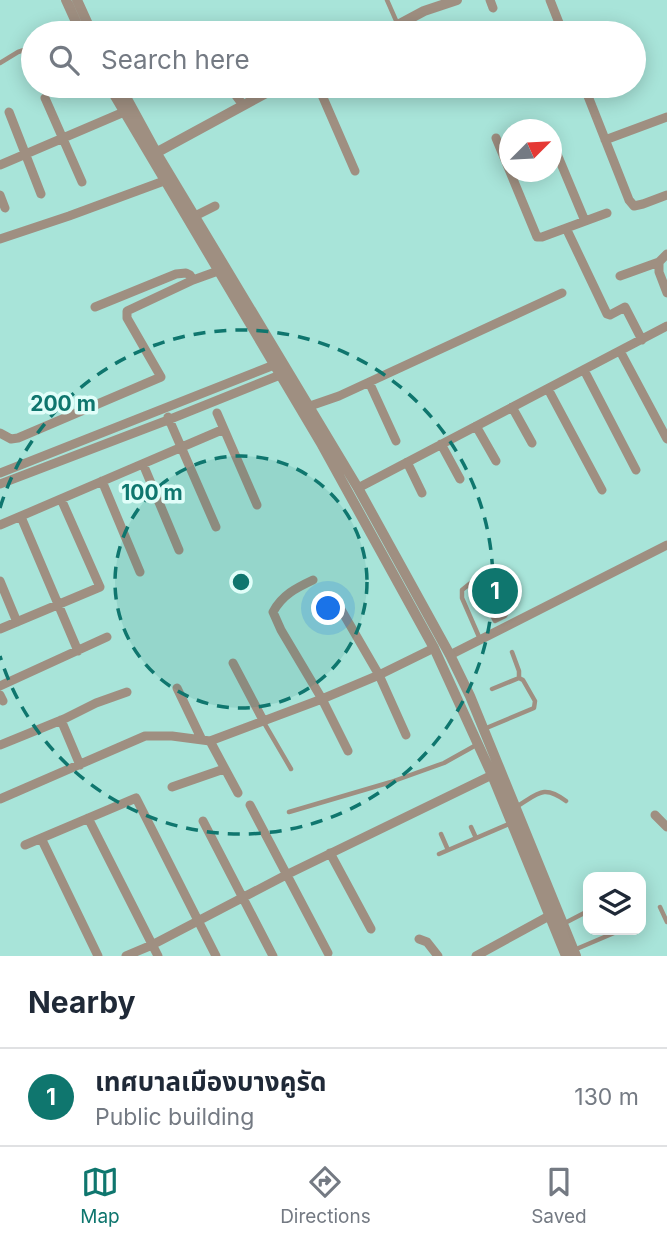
<!DOCTYPE html>
<meta charset="utf-8">
<style>
:root{--surface:#fff;--page:#f6f6f7;--text:#1f2937;--muted:#747a83;--line:#e0e1e3;--accent:#0f766e}
body{margin:0;font-family:Inter,"Noto Sans Thai",sans-serif;background:var(--page);color:var(--text)}
.controls{position:absolute;right:21px;bottom:21px;display:grid;overflow:hidden;border-radius:14px;box-shadow:0 4px 18px #0003}
.controls button{width:63px;height:63px;display:grid;place-items:center;padding:0;border:0;border-bottom:2px solid var(--line);background:var(--surface);color:var(--text);font:35px sans-serif}
.compass{position:absolute;left:499px;top:119px;width:63px;height:63px;border-radius:50%;background:var(--surface);box-shadow:0 4px 18px #0003;rotate:66deg}
.you{position:absolute;left:329px;top:609px;width:24px;height:24px;margin:-18px;border:5px solid #fff;border-radius:50%;background:#1a73e8;box-shadow:0 0 0 10px #1a73e833}
.badge{display:grid;place-items:center;width:46px;height:46px;border-radius:50%;background:var(--accent);color:#fff;font-size:23px;font-weight:700}
.pin{position:absolute;translate:-50% -50%;border:4px solid #fff;box-shadow:0 2px 7px #0006}
.list{margin:0;padding:0;list-style:none}
h2{display:flex;justify-content:space-between;align-items:center;height:91px;margin:0;padding:0 28px;font-size:30px}
h2 small{font-size:23px;font-weight:400;color:var(--muted)}
.list li{display:grid;grid-template-columns:46px 1fr auto;gap:21px;align-items:center;box-sizing:border-box;height:98px;padding:0 28px;border-top:2px solid var(--line)}
.list b{display:block;font-size:26px;white-space:nowrap}
.list p{margin:0;font-size:23px;white-space:nowrap;color:var(--muted)}
.list em{font-size:23px;font-style:normal;color:var(--muted)}
.icon{flex:none;width:38px;height:38px;fill:none;stroke:currentColor;stroke-width:2;stroke-linecap:round;stroke-linejoin:round}
.map{position:relative;flex:none;width:667px;height:956px;overflow:hidden}
.search{position:absolute;background:var(--surface);box-shadow:0 4px 18px #0003;left:21px;right:21px;top:21px;height:77px;display:flex;align-items:center;gap:18px;box-sizing:border-box;padding:0 24px;border-radius:38px;color:var(--muted);font-size:26px}
.sheet{height:189px;background:var(--surface)}
nav{display:flex;justify-content:space-around;align-items:center;box-sizing:border-box;height:98px;border-top:2px solid var(--line);background:var(--surface);font-size:19px;color:var(--muted)}
nav a{display:grid;justify-items:center;gap:4px}
nav .on{color:var(--accent)}
.map>svg:first-child{display:block}
</style>
<div class="map">
<svg width="667" height="956" viewBox="0 0 667 956">
<rect width="100%" height="100%" fill="#a8e4d9"/>
<g fill="none" stroke-linecap="round" stroke-linejoin="round">
<path stroke="#9f8f81" stroke-width="4.5" d="M387,0l11,25
M0,63l18,-11 15,-5
M474,581l21,40 10,-5 3,-6v-6l-13,-26 -7,-4c-10,3 -18,9 -26,16v8l18,41
M512,652l7,19v7
M263,721l28,48
M484,729l50,-21 1,-7 -12,-21 -4,-2 -27,11
M516,807c22,-13 27,-23 50,-6
M289,812l102,-30 53,-19 34,-19
M471,827l5,11
M441,834l7,16
M439,854l72,-31
M660,907l7,15
M563,924l25,-13
M574,950l40,-17"/>
<path stroke="#9f8f81" stroke-width="9" d="M490,0l3,8
M550,0l13,33
M229,86l14,19
M318,86l37,85
M584,86l45,114 5,6 9,-2 24,-9
M45,98l37,84
M9,112l32,82
M496,138l41,99h5l65,-24
M605,140l62,-23
M552,142l33,79
M0,165l124,-53
M0,195l5,13
M195,216l20,-10
M566,228l41,86 3,1 15,-8 17,33
M0,239l69,-23 95,-35
M667,254l-8,8v10l8,21
M620,276l39,-14
M95,307l81,-33 10,-1 4,2 3,5
M620,351l47,88
M584,370l52,100
M369,382l27,59
M548,389l54,101
M310,406l29,-10 223,-103
M512,407l20,36
M217,413l40,92
M168,417l48,110
M476,426l20,35
M0,433l11,6 7,-1 143,-61 -34,-59v-7l66,-31 25,-9
M441,444l19,35
M407,462l15,31
M143,464l36,86
M0,473l274,-108
M102,481l38,91
M0,484l168,-64 112,-45
M358,488l309,-162
M21,517l57,134
M0,525l224,-96
M313,580c-17,8 -31,15 -40,32l8,18 41,69 26,52
M0,581l17,41
M339,606l40,69 27,60
M0,629l100,-42 -39,-88
M450,655l217,-110
M233,663l30,57
M0,686l107,-49
M177,688l24,50
M0,695l3,6
M61,720l19,45
M210,741l28,52
M0,745l64,-26 32,-16 31,-11
M172,787l52,-18
M0,799l145,-63h27l38,5 112,-42 57,-24 55,-27
M250,805l78,148
M655,815l12,12
M88,818l70,138
M203,821l70,135
M41,838l57,118
M25,845l111,-47 80,158
M330,853l41,76
M419,939l8,3 11,14
M126,956l26,-11 134,-70 206,-100
M476,956l73,-40"/>
<path stroke="#9f8f81" stroke-width="10" d="M66,0l15,33
M77,0l15,33
M383,33l41,-22 33,-11
M109,86l213,359 112,203 58,127 74,181
M120,86l36,66 202,336 92,167 20,41 29,71 77,189
M152,155l127,-69"/>
</g>
<circle cx="241" cy="582" r="126" fill="#0f766e" fill-opacity=".12"/>
<g fill="none" stroke="#0f766e" stroke-width="3.5" stroke-dasharray="12 9">
<circle cx="241" cy="582" r="126"/>
<path d="M0 508A252 252 0 1 1 0 656"/>
</g>
<circle cx="241" cy="582" r="10" fill="#0f766e" stroke="#e1fef9" stroke-width="3.5"/>
<g font-size="21" text-anchor="middle" font-weight="bold" fill="#0f766e" stroke="#e1fef9" stroke-width="7" stroke-linejoin="round" paint-order="stroke">
<text x="63" y="411">200 m</text>
<text x="152" y="500">100 m</text>
</g>
</svg>
<div class="controls">
<button><svg class="icon" aria-label="layers" viewBox="0 0 24 24"><path d="M12 4l9 5-9 5-9-5zM3 14l9 5 9-5"/></svg></button>
</div>
<svg class="compass" viewBox="-18 -18 36 36"><path d="M0-13l5 13h-10z" fill="#e53935"/><path d="M0 13l5-13h-10z" fill="#747a83"/></svg>
<div class="you"></div>
<div class="pin badge" style="left:495px;top:591px">1</div>
<div class="search"><svg class="icon" aria-label="search" viewBox="0 0 24 24"><circle cx="10" cy="10" r="6"/><path d="M15 15l6 6"/></svg>Search here</div>
</div>
<section class="sheet">
<h2>Nearby<small></small></h2>
<ul class="list">
<li><span class="badge">1</span><div><b>เทศบาลเมืองบางคูรัด</b><p>Public building</p></div><em>130 m</em></li>
</ul>
</section>
<nav>
<a class="on"><svg class="icon" aria-label="map" viewBox="0 0 24 24"><path d="M3 6l6-2 6 2 6-2v14l-6 2-6-2-6 2zM9 4v14M15 6v14"/></svg>Map</a>
<a><svg class="icon" aria-label="directions" viewBox="0 0 24 24"><path d="M12 3l9 9-9 9-9-9zM9 14v-3h6M13 9l2 2-2 2"/></svg>Directions</a>
<a><svg class="icon" aria-label="saved" viewBox="0 0 24 24"><path d="M7 4h10v16l-5-4-5 4z"/></svg>Saved</a>
</nav>
